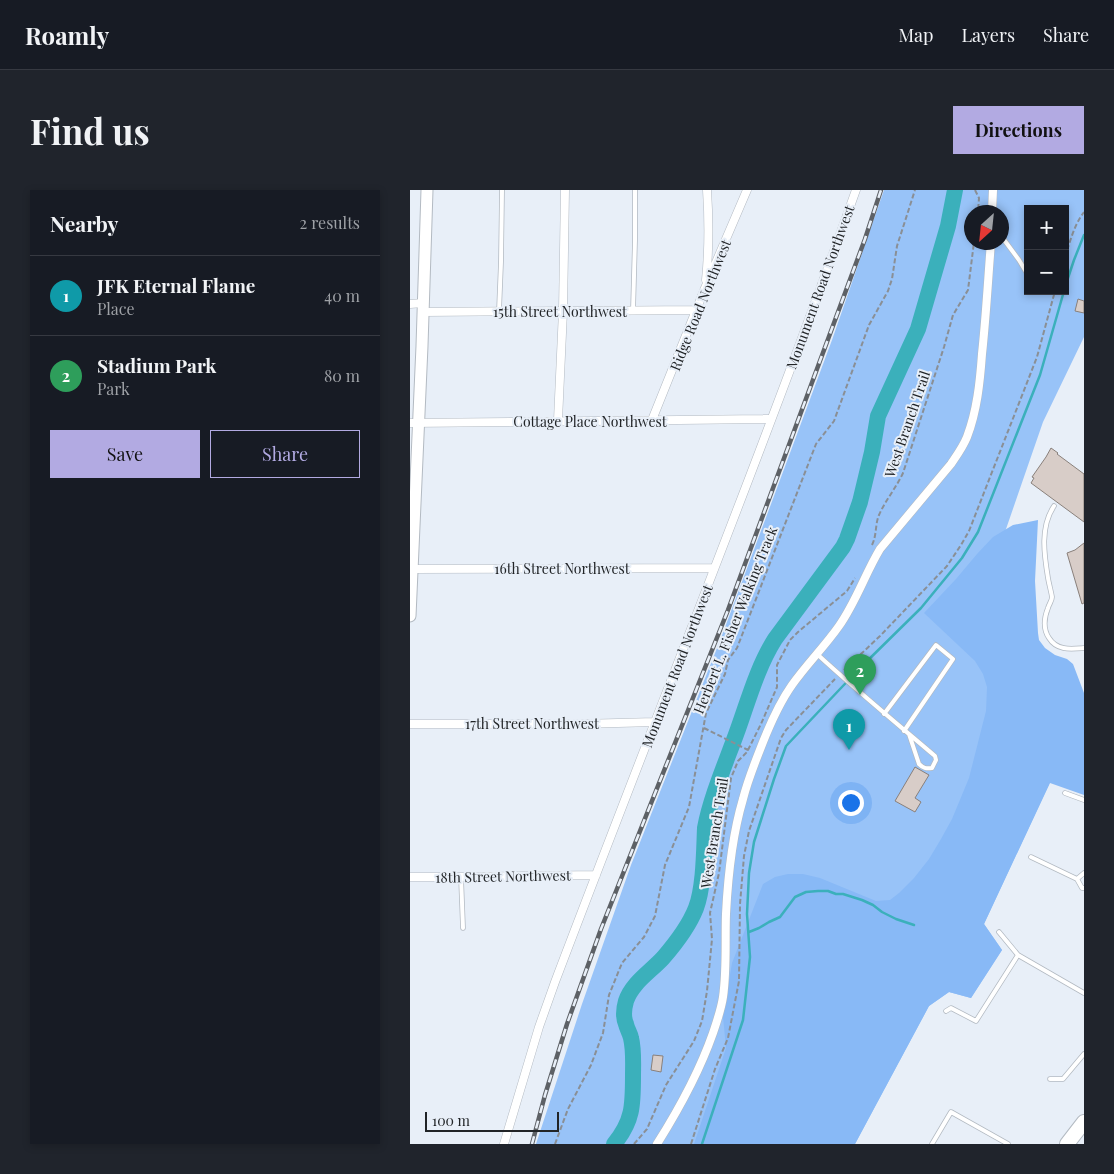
<!DOCTYPE html>
<meta charset="utf-8">
<style>
:root{--surface:#171b24;--page:#20242c;--text:#f1f3f6;--muted:#9ea1a6;--line:#363941;--accent:#b2aae2}
body{margin:0;font-family:"Playfair Display",serif;background:var(--page);color:var(--text)}
.controls{position:absolute;right:15px;top:15px;display:grid;overflow:hidden;border-radius:0px;box-shadow:0 2px 8px #0003}
.controls button{width:45px;height:45px;display:grid;place-items:center;padding:0;border:0;border-bottom:1px solid var(--line);background:var(--surface);color:var(--text);font:25px sans-serif}
.compass{position:absolute;left:554px;top:15px;width:45px;height:45px;border-radius:50%;background:var(--surface);box-shadow:0 2px 8px #0003;rotate:207deg}
.scale{position:absolute;left:15px;bottom:12px;width:134px;box-sizing:border-box;padding-left:5px;border:2px solid #212427;border-top:0;font-size:14px;line-height:18px;white-space:nowrap;color:#212427;-webkit-text-stroke:4px #e8eff8;paint-order:stroke}
.you{position:absolute;left:440px;top:612px;width:18px;height:18px;margin:-12px;border:4px solid #fff;border-radius:50%;background:#1a73e8;box-shadow:0 0 0 8px #1a73e833}
.badge{display:grid;place-items:center;width:32px;height:32px;border-radius:50%;background:var(--accent);color:#fff;font-size:16px;font-weight:700}
.pin{position:absolute;translate:-50% -41px;filter:drop-shadow(0 1px 2px #0008)}
.pin::after{content:'';position:absolute;top:26px;width:18px;height:15px;background:inherit;clip-path:polygon(0 0,100% 0,50% 100%)}
.list{margin:0;padding:0;list-style:none}
h2{display:flex;justify-content:space-between;align-items:center;height:65px;margin:0;padding:0 20px;font-size:21px}
h2 small{font-size:16px;font-weight:400;color:var(--muted)}
.list li{display:grid;grid-template-columns:32px 1fr auto;gap:15px;align-items:center;box-sizing:border-box;height:80px;padding:0 20px;border-top:1px solid var(--line)}
.list b{display:block;font-size:19px;white-space:nowrap}
.list p{margin:0;font-size:16px;white-space:nowrap;color:var(--muted)}
.list em{font-size:16px;font-style:normal;color:var(--muted)}
.actions{display:flex;gap:10px;padding:15px 20px}
.actions a{flex:1;padding:11px 0;border:1px solid var(--accent);border-radius:0px;text-align:center;font-size:18px;color:var(--accent)}
.actions .main{background:var(--accent);color:#111}
.map{position:relative;flex:none;width:674px;height:954px;overflow:hidden;border-radius:0px}
header{display:flex;align-items:center;gap:30px;box-sizing:border-box;height:70px;padding:0 25px;background:var(--surface);border-bottom:1px solid var(--line)}
header strong{font-size:24px}
nav{display:flex;gap:28px;margin-inline-start:auto;font-size:18px}
.intro{display:flex;align-items:center;justify-content:space-between;box-sizing:border-box;height:120px;padding:0 30px}
h1{margin:0;font-size:35px}
.button{padding:12px 22px;border-radius:0px;background:var(--accent);color:#111;font-size:18px;font-weight:700}
main{display:flex;gap:30px;padding:0 30px}
aside{flex:1;background:var(--surface);border-radius:0px;box-shadow:0 2px 8px #0003}
.map>svg:first-child{display:block}
</style>
<header>
<strong>Roamly</strong>
<nav><a>Map</a><a>Layers</a><a>Share</a></nav>
</header>
<div class="intro"><h1>Find us</h1><a class="button">Directions</a></div>
<main>
<aside>
<h2>Nearby<small>2 results</small></h2>
<ul class="list">
<li><span class="badge" style="background:#0f9aa8">1</span><div><b>JFK Eternal Flame</b><p>Place</p></div><em>40 m</em></li>
<li><span class="badge" style="background:#2e9e5b">2</span><div><b>Stadium Park</b><p>Park</p></div><em>80 m</em></li>
</ul>
<div class="actions"><a class="main">Save</a><a>Share</a></div>
</aside>
<div class="map">
<svg width="674" height="954" viewBox="0 0 674 954">
<rect width="100%" height="100%" fill="#e8eff8"/>
<path fill="#98c3f8" fill-rule="evenodd" d="M474,0h200v147l-41,85 -56,162 63,198 -66,142 18,26 -31,48 -22,-6 -20,14 -74,138h-319l46,-140 49,-139 90,-227 53,-142 58,-156zM618,19h37v82h-37zM562,22h30v30h-30z"/>
<path fill="#88b9f6" d="M628,330l-3,61 3,52 1,7 6,8 10,7 12,4 6,5 11,29v102l-34,-12 -66,141 18,26 -31,48 -22,-6 -20,14 -74,138h-161l32,-96 -3,-31 9,-54 31,-79 12,-7 13,-3h15l17,4 56,23 14,-1 9,-7 15,-15 15,-19 12,-20 11,-20 17,-41 17,-67 1,-24 -4,-13 -8,-13 -51,-48 32,-34 21,-25 16,-17 20,-12z"/>
<g fill="none" stroke-linecap="round" stroke-linejoin="round">
<path stroke="#3bb0bb" stroke-width="2.5" d="M655,97l9,-27 10,-25
M339,742l10,-4 10,-6 11,-5 15,-20 11,-5 12,-1h10l8,3h7l19,6 11,5 9,7 14,7 18,6
M292,954l41,-124 7,-63 -3,-43 2,-41 5,-31 20,-63 12,-33 73,-77 62,-61 41,-50 16,-26 62,-157 24,-84"/>
<path stroke="#3bb0bb" stroke-width="16" d="M204,954c19,-23 19,-39 19,-68 0,-12 1,-26 -2,-38 -1,-5 -4,-9 -5,-14 -3,-7 -2,-16 0,-23 6,-18 24,-29 37,-43 13,-15 26,-32 33,-50 8,-21 8,-57 9,-80 6,-32 22,-68 33,-99 11,-31 20,-63 37,-90l68,-92 4,-8 13,-37 12,-50 6,-36 40,-87 30,-103 7,-36"/>
</g>
<path fill="#d8cdc8" stroke="#89807b" d="M668,109l6,2v12l-9,-2z
M641,258l7,5 -1,1 27,20v48l-53,-39 3,-5 -2,-1 14,-20z
M674,353v60l-2,1 -15,-51 8,-3z
M505,577l14,8 -14,23 6,4 -6,10 -20,-11z
M243,865l10,1 -2,16 -10,-2z"/>
<g fill="none" stroke-linecap="round" stroke-linejoin="round">
<g stroke="#b3bac2" stroke-width="5.5">
<path id="lane" d="M592,47l17,23 9,15
M89,121l2,-49 1,-72
M223,121l2,-71v-50
M644,316c-14,21 -10,48 -6,72 1,6 3,13 4,19 0,4 -3,7 -4,11 -4,10 -5,21 1,30 8,13 22,11 35,10
M407,464c38,35 78,68 118,102l1,4 -4,8c-6,1 -9,0 -13,-4l-10,-30
M474,524l52,-69 17,14 -49,72
M655,603l19,7
M621,667l46,22 5,9h2
M51,687l2,51
M667,689l7,-6
M589,742l19,23 66,38
M536,821l5,-3 25,13 42,-66
M640,889h13l21,-25
M522,954l19,-32 57,32"/>
</g>
<g stroke="#b3bac2" stroke-width="9">
<path id="street" d="M582,22l1,-22
M296,90c3,-30 3,-60 1,-90
M0,114l13,-1
M13,122l274,-2
M148,230l5,-109 2,-121
M242,230l53,-132 42,-98
M0,233l361,-4
M0,379l304,-1
M0,534h170l75,-2
M0,687h51l135,-2
M94,954l35,-117 16,-45c100,-264 206,-526 301,-792
M247,954c22,-35 42,-71 56,-111 4,-12 8,-23 10,-36 4,-28 2,-55 3,-83 2,-39 6,-78 17,-115 5,-20 13,-39 20,-57 8,-20 17,-40 29,-57 15,-21 33,-39 47,-59 17,-24 26,-52 41,-77l71,-85c6,-9 12,-17 16,-27 10,-26 13,-55 15,-83 4,-37 6,-74 9,-112"/>
</g>
<g stroke="#b3bac2" stroke-width="13">
<path id="secondary" d="M0,426l12,-270 5,-156"/>
</g>
<g stroke="#b3bac2" stroke-width="16">
<path id="highway" d="M657,954l17,-22"/>
</g>
<path stroke="#8a8f95" stroke-width="2" stroke-dasharray="5 2.5" stroke-linecap="butt" d="M565,0l4,8 -1,14
M655,67c5,-15 9,-32 19,-45
M462,355c5,-10 3,-21 7,-30 6,-14 17,-27 24,-42l41,-126 9,-32 15,-25 6,-48
M434,480l36,-34 67,-70 14,-21 8,-14 68,-174 18,-66
M294,538l44,22
M145,954l13,-35 23,-44 12,-32 6,-38 13,-32 22,-26 11,-21 10,-51 24,-58 17,-94 19,-39 3,-14 9,-12 79,-204 18,-23 35,-96 19,-34 4,-12 5,-33 18,-56
M224,954l13,-15 19,-44 28,-44 8,-20 5,-30 5,-52 -2,-26 9,-40 12,-95 7,-17 9,-9 14,-28 16,-37v-22l13,-25 8,-8 49,-41 8,-13
M281,954l24,-75 13,-31 11,-57 1,-77 4,-48 5,-25 32,-93 5,-8 49,-51"/>
<use href="#lane" stroke="#fff" stroke-width="4"/>
<use href="#street" stroke="#fff" stroke-width="8"/>
<use href="#secondary" stroke="#fff" stroke-width="11"/>
<use href="#highway" stroke="#fff" stroke-width="14"/>
<g stroke="#5d6166" stroke-width="4.5">
<path id="rail" d="M122,954l13,-49 22,-71 34,-95 127,-319 137,-371 16,-49"/>
</g>
<use href="#rail" stroke="#e8eff8" stroke-width="2.5" stroke-dasharray="8" stroke-linecap="butt"/>
</g>
<g text-anchor="middle" dominant-baseline="central" stroke-width="4" stroke-linejoin="round" paint-order="stroke">
<g font-size="14" fill="#212427" stroke="#e8eff8">
<text transform="translate(410 97) rotate(-70)">Monument Road Northwest</text>
<text transform="translate(290 115) rotate(-68)">Ridge Road Northwest</text>
<text x="150" y="121">15th Street Northwest</text>
<text x="180" y="231">Cottage Place Northwest</text>
<text transform="translate(497 234) rotate(-71)">West Branch Trail</text>
<text x="152" y="378">16th Street Northwest</text>
<text transform="translate(325 430) rotate(-68)">Herbert L. Fisher Walking Track</text>
<text transform="translate(267 476) rotate(-69)">Monument Road Northwest</text>
<text x="122" y="533">17th Street Northwest</text>
<text transform="translate(304 643) rotate(-81)">West Branch Trail</text>
<text transform="translate(93 686) rotate(-1)">18th Street Northwest</text>
</g>
</g>
</svg>
<div class="controls">
<button>+</button>
<button>−</button>
</div>
<svg class="compass" viewBox="-18 -18 36 36"><path d="M0-13l5 13h-10z" fill="#e53935"/><path d="M0 13l5-13h-10z" fill="#9ea1a6"/></svg>
<div class="scale">100 m</div>
<div class="you"></div>
<div class="pin badge" style="left:439px;top:560px;background:#0f9aa8">1</div>
<div class="pin badge" style="left:450px;top:505px;background:#2e9e5b">2</div>
</div>
</main>
